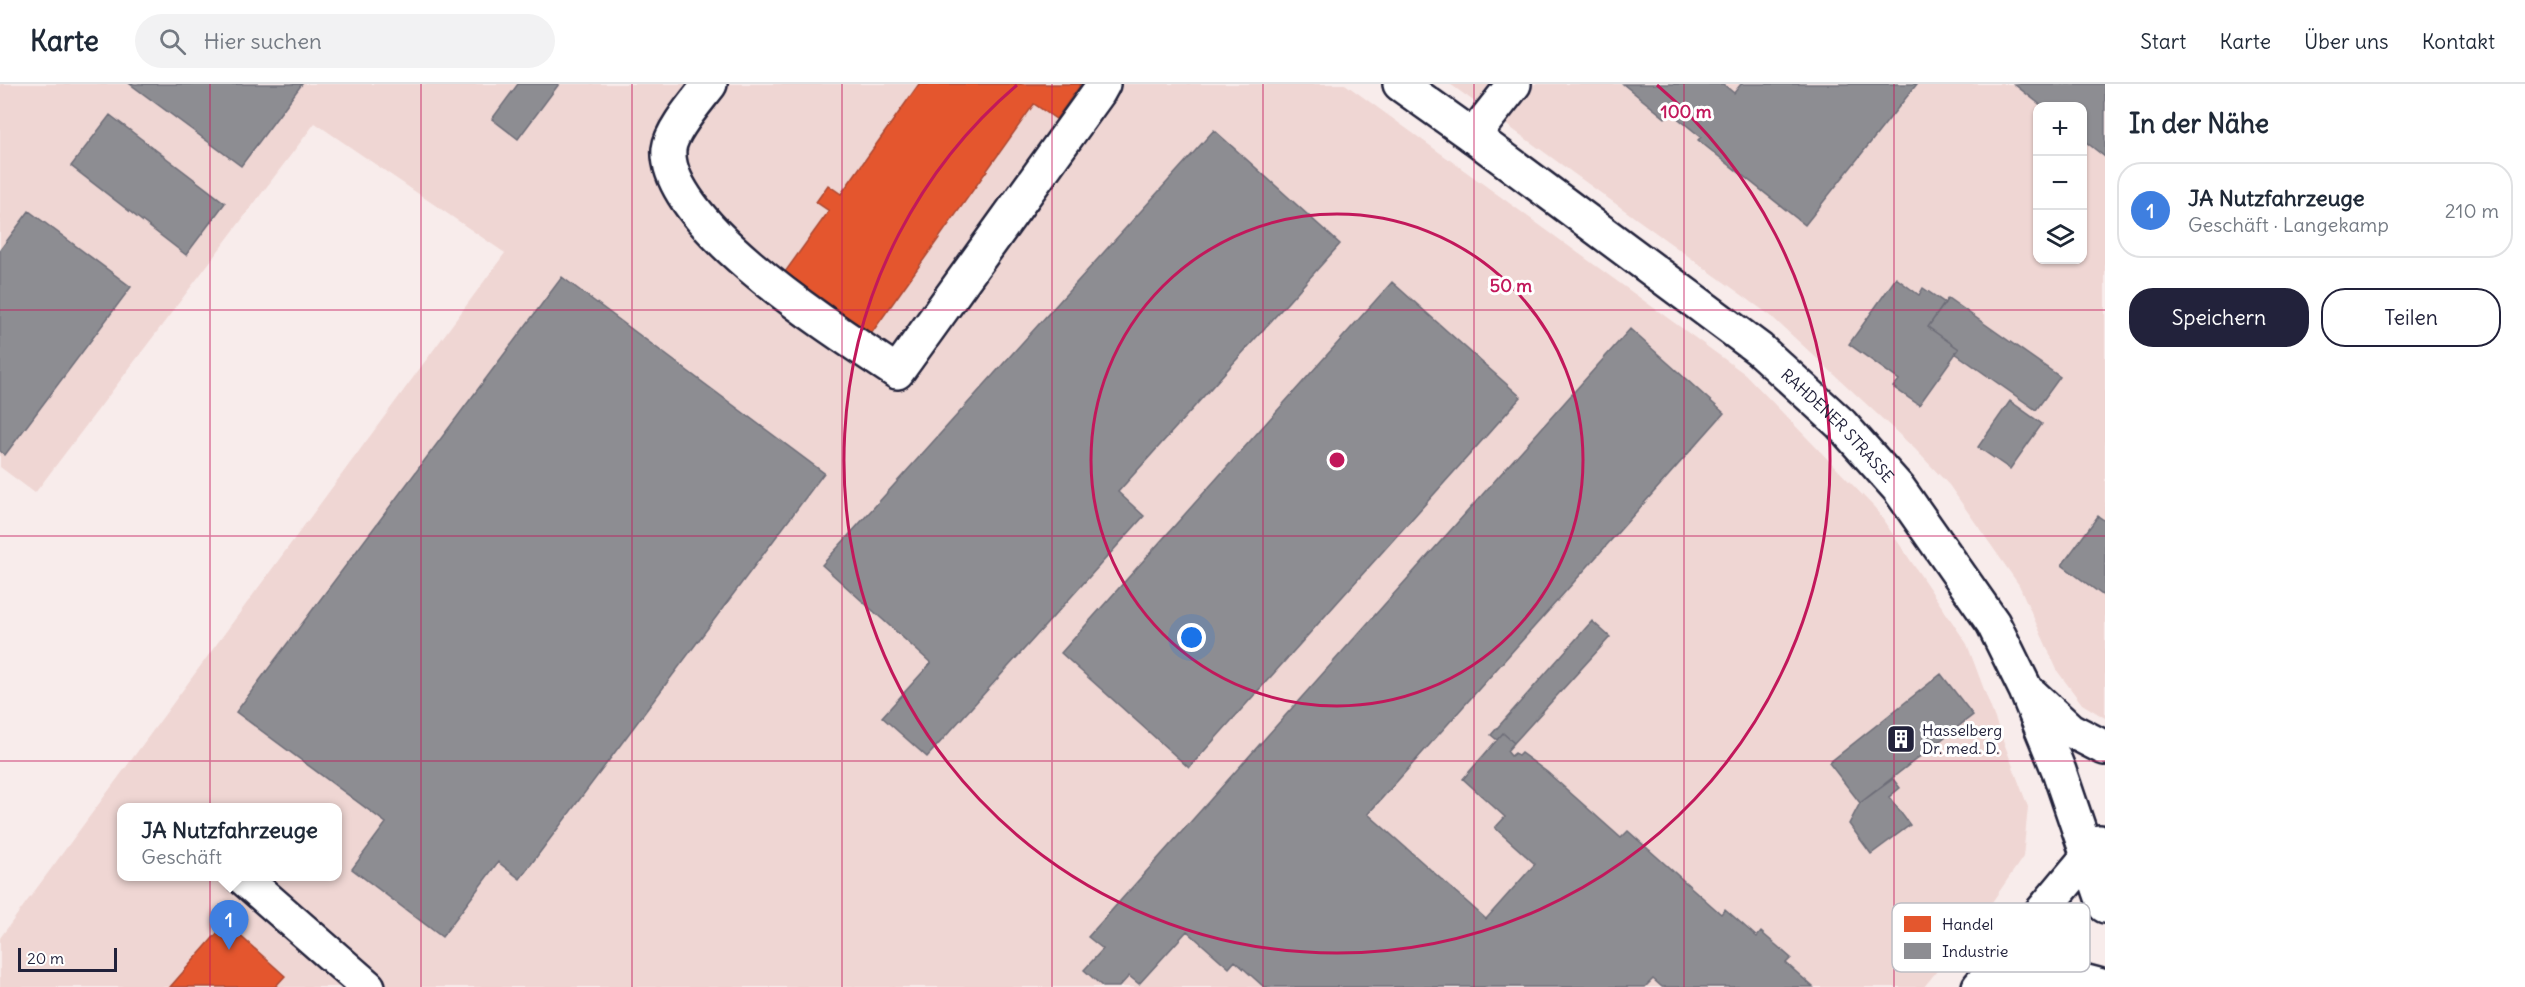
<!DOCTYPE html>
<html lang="de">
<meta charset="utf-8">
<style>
:root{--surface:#fff;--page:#f2f2f3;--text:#1f2937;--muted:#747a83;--line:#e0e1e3;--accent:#22223b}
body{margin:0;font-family:Delius,sans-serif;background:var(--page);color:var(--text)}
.controls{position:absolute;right:18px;top:18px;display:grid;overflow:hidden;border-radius:12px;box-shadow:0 2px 4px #0004}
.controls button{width:54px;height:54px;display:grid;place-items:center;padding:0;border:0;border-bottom:2px solid var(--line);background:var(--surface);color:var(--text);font:30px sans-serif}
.scale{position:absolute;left:18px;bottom:15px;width:99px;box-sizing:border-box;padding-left:6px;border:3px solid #22223b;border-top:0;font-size:16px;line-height:21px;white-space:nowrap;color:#22223b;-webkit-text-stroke:4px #fff;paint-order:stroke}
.you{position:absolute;left:1192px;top:554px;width:21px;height:21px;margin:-15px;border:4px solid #fff;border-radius:50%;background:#1a73e8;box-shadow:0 0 0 9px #1a73e833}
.badge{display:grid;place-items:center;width:39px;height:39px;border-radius:50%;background:var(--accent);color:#fff;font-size:20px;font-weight:700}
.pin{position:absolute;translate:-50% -50px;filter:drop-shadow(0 2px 3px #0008)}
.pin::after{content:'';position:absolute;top:32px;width:21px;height:18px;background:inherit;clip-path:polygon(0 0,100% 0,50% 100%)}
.popup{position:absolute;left:117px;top:719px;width:225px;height:78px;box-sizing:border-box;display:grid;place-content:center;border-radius:12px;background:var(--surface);filter:drop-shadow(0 2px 4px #0005);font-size:20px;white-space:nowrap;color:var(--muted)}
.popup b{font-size:22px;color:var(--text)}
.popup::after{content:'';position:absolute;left:50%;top:100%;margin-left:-12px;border:12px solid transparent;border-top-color:var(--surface)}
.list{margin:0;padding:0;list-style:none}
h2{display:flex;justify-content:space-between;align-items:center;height:78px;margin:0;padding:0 24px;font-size:26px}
h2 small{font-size:20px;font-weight:400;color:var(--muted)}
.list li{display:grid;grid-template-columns:39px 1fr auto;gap:18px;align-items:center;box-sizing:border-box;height:96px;margin:0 12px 12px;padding:0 12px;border:2px solid var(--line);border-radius:24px}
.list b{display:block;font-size:22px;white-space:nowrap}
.list p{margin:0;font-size:20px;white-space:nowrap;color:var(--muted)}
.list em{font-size:20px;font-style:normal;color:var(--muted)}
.actions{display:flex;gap:12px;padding:18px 24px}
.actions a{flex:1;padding:14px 0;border:2px solid var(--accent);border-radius:24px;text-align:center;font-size:21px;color:var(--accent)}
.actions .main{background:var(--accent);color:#fff}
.icon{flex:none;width:33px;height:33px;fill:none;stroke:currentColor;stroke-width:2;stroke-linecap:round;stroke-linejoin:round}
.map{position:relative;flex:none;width:2105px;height:903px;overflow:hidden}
header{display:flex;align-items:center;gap:36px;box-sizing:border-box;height:84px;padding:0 30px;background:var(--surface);border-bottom:2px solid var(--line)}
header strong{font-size:28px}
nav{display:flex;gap:33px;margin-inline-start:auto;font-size:21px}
.search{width:420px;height:54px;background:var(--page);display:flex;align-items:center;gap:15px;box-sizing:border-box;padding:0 21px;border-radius:33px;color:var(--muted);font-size:22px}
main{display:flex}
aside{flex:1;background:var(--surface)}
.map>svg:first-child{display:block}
</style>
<header>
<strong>Karte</strong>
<div class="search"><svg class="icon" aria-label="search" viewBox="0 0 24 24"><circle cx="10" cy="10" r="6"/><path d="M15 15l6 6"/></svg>Hier suchen</div>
<nav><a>Start</a><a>Karte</a><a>Über uns</a><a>Kontakt</a></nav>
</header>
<main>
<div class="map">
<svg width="2105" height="903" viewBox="0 0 2105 903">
<rect width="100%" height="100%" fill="#f8eceb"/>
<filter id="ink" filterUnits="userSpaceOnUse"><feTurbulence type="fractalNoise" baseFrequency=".0167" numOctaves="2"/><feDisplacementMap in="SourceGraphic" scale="12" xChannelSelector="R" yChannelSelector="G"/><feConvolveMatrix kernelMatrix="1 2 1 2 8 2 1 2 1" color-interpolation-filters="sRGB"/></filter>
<g filter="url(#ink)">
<path fill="#efd6d3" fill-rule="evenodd" d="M0,0h1345l400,290 130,134 92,136 61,163 -5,50 -33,48 -66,82h-1924v-49l505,-685 -190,-130 -280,370 -35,-26zM121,724h216v68h-216z
M1450,0h655v634l-23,-14 -24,-32 -39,-87 -70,-100 -34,-36 -144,-133zM2038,22h44v154h-44z"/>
<path fill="#e4572e" stroke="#aa4732" stroke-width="1.5" d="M919,0h162l-25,35 -22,-15 -163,230 -86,-62 44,-61 -13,-9 12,-17 13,9z
M226,839l59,53 -10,11h-105z"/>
<path fill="#8d8d92" stroke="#6d6d78" stroke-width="1.5" d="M130,0h172l-61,82z
M518,0h41l-41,55 -26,-20z
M1623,0h100l11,9 7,-9h176l-112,141 -107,-85 3,-3 -31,-25 -5,6z
M2014,0h91v73l-23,-18v-33h-40z
M110,31l115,88 -39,52 -115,-89z
M1214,46l126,114 -222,248 26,24 -217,241 -45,-40 49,-54 -109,-98z
M29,127l102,76 -126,168 -5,-4v-201z
M562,193l262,196 -304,406 -22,-17 -56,75 -90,-68 34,-46 -150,-111z
M1896,194l23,17 4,-7 22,15 -17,24 31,22 -40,56 -26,-18 6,-7 -50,-36z
M1392,198l129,115 -332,371 -128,-115z
M1948,214l112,79 -24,33 -81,-57 4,-4 -31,-22z
M1630,245l94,84 -356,401 118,105 49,-55 -40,-36 10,-11 -42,-38 40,-46 11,10 -7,8 4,5 4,-3 3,3 3,-3 26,19 74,66 7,-7 93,83 4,-5 32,28 4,-5 30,26 -5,5 27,24h-151l-9,-8 -8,8h-381l-29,-26 -6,7 -42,-37 -48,53 -10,-8 -10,11h-16l-19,-17 19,-21 -15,-12z
M2010,317l32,23 -32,45 -32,-22z
M2098,432l7,5v76l-43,-32z
M1592,537l18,16 -96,106 -11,-10 -6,7 -6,-5z
M1941,590l32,41 -113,88 -31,-40z
M1893,695l7,9 -11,9 21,28 -39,29 -22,-30 11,-21z"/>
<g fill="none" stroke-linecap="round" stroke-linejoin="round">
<g stroke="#22223b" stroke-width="38">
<g id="minor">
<path d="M710,0c-12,16 -39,46 -41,65 -6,74 171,185 228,223l201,-279 5,-9"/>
<path id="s1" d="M1400,0l73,52 286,213 82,75 58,65 94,134 33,67 33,81 46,135"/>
<path d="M1473,52l41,-52"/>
<path d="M2032,611l38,35 35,18"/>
<path d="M241,792l127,111"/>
<path d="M1979,903l121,-145"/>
<path d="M2002,903c34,-20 68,-10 103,0"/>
</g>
</g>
<use href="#minor" stroke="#fff" stroke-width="33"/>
</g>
</g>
<path fill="none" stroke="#c2185b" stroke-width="1.5" stroke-opacity="0.55" d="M210,0v903M421,0v903M632,0v903M842,0v903M1052,0v903M1263,0v903M1474,0v903M1684,0v903M1894,0v903M0,226h2105M0,452h2105M0,677h2105"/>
<g fill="none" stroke="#c2185b" stroke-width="3">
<circle cx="1337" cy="376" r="246"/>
<path d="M1657 1A493 493 0 1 1 1017 1"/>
</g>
<defs>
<g id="building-square" transform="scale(1.5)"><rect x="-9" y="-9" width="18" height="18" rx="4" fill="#22223b" stroke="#fff"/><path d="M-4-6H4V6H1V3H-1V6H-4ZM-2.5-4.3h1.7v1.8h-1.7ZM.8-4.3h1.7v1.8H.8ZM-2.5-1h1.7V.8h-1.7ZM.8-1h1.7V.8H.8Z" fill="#fff"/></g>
</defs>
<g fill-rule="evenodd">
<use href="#building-square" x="1901" y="655"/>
</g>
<g text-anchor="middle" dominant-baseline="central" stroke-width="6" stroke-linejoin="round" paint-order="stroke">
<g font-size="16" fill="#22223b" stroke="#fff">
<text stroke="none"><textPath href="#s1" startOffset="556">RAHDENER STRASSE</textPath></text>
</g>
<g font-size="16" fill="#22223b" stroke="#fff" text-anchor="start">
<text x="1922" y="646">Hasselberg<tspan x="1922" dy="18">Dr. med. D.</tspan></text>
</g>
</g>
<rect x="1892" y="819" width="198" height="69" rx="9" fill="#fff" stroke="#bdbdc4" stroke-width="1.5"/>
<rect x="1904" y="832" width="27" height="16" fill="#e4572e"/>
<rect x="1904" y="859" width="27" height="16" fill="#8d8d92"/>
<g font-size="16" fill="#22223b">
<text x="1942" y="846">Handel</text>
<text x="1942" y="873">Industrie</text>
</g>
<circle cx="1337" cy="376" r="9" fill="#c2185b" stroke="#fff" stroke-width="3"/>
<g font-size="18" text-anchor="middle" font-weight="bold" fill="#c2185b" stroke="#fff" stroke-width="6" stroke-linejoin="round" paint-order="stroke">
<text x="1686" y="34">100 m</text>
<text x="1511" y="208">50 m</text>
</g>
</svg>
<div class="controls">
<button>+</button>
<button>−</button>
<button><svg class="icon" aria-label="layers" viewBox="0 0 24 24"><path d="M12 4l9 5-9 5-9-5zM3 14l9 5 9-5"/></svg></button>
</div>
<div class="scale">20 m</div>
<div class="you"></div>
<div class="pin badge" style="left:229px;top:866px;background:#3f7fe0">1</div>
<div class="popup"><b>JA Nutzfahrzeuge</b>Geschäft</div>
</div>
<aside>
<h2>In der Nähe<small></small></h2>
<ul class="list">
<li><span class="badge" style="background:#3f7fe0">1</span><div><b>JA Nutzfahrzeuge</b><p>Geschäft · Langekamp</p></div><em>210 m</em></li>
</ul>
<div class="actions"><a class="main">Speichern</a><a>Teilen</a></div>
</aside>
</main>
